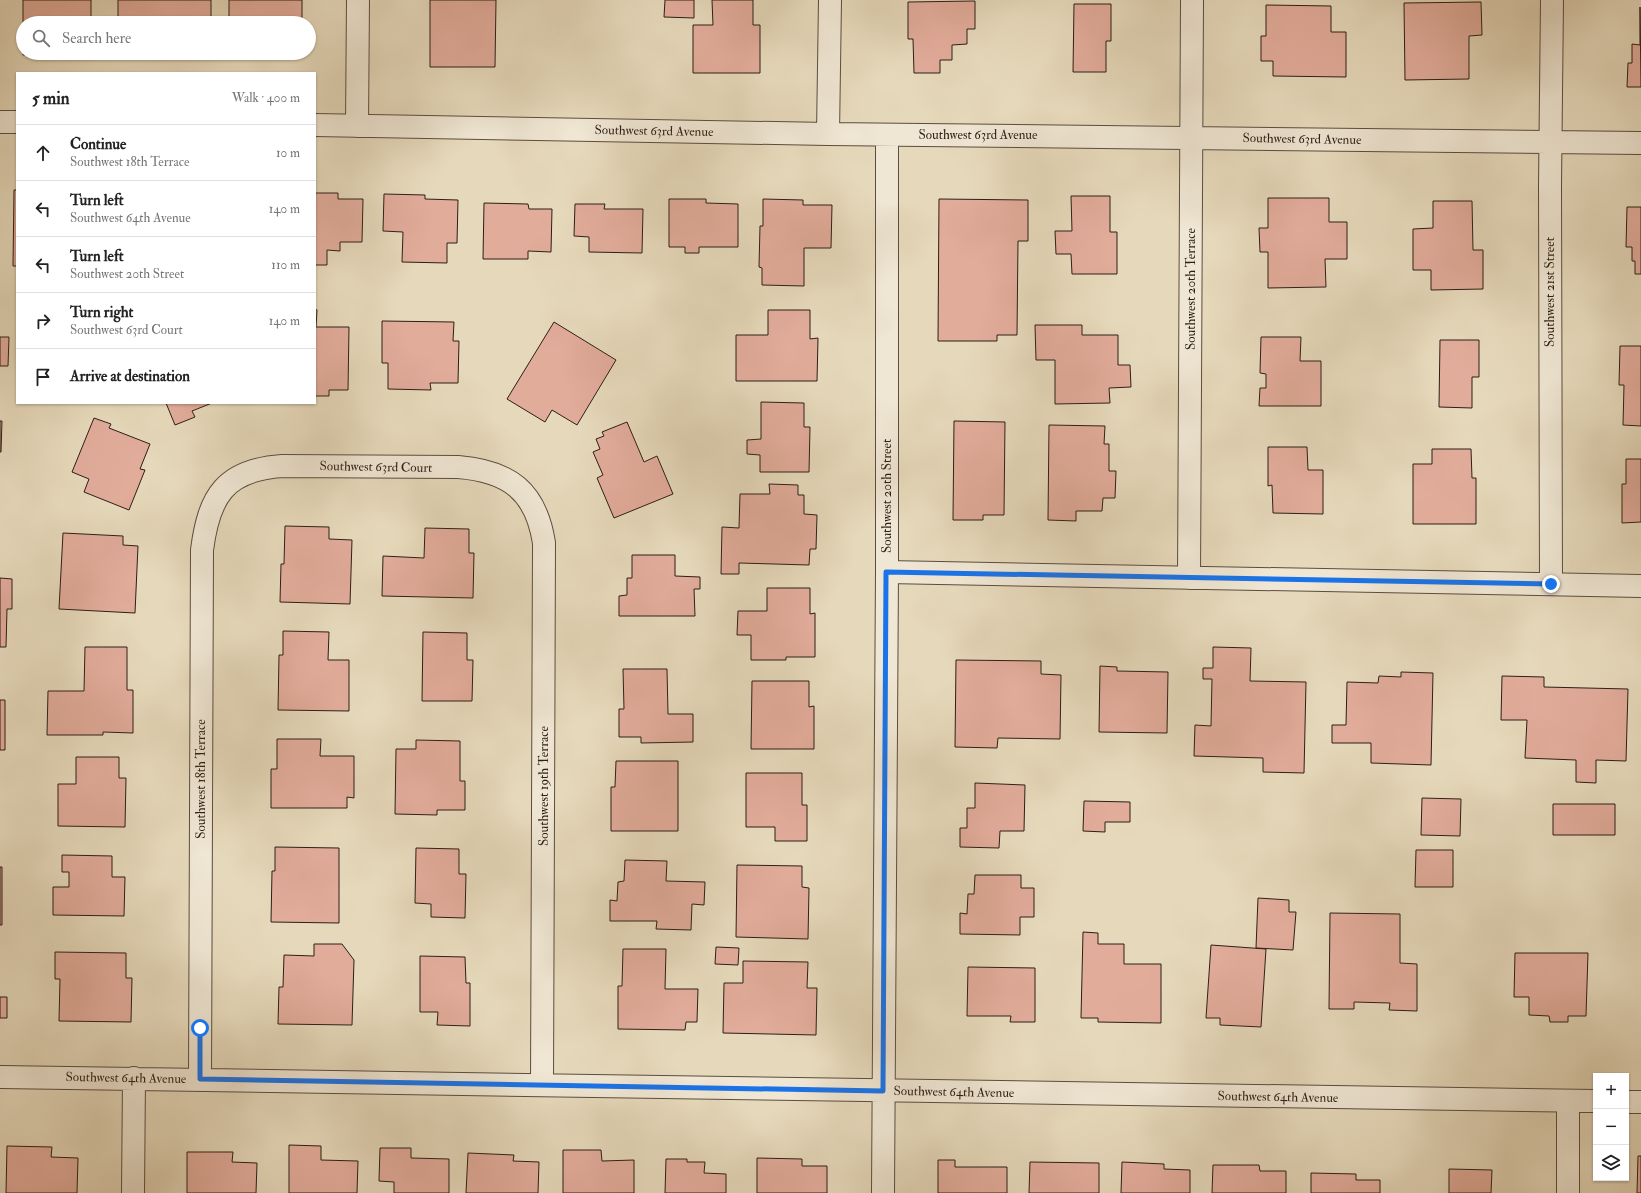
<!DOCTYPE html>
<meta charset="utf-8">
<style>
:root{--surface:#fff;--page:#f6f6f6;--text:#222;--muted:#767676;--line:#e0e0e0}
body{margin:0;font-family:"IM FELL Double Pica",serif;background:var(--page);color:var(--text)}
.controls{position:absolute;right:12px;bottom:12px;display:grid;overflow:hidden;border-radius:0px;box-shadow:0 1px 3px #0004}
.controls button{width:36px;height:36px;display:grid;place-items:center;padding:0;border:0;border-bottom:1px solid var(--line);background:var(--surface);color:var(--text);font:20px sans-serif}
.stop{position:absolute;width:12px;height:12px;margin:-9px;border:3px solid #1a73e8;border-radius:50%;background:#fff}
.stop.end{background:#1a73e8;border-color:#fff;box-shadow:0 1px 4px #0008}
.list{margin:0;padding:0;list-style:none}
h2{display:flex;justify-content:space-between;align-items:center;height:52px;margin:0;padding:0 16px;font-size:17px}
h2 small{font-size:13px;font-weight:400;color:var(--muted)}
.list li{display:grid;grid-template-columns:26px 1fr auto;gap:12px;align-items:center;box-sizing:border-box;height:56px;padding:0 16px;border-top:1px solid var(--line)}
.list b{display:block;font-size:15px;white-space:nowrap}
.list p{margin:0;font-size:13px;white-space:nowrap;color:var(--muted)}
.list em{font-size:13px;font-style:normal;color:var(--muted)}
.icon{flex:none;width:22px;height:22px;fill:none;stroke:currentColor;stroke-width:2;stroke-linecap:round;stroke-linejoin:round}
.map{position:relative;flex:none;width:1641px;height:1193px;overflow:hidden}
.search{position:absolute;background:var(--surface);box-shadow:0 1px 3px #0004;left:16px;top:16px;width:300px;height:44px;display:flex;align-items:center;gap:10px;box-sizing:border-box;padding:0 14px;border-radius:22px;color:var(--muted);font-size:15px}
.panel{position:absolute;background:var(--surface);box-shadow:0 1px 3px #0004;left:16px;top:72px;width:300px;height:332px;border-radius:0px}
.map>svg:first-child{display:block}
</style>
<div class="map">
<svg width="1641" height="1193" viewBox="0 0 1641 1193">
<rect width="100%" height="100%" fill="#e6d9bb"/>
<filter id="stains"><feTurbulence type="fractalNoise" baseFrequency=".005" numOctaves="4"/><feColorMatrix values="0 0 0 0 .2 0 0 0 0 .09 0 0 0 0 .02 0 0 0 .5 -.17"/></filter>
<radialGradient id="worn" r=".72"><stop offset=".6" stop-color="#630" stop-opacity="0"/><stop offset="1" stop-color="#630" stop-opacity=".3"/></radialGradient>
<path fill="#e2ac9b" stroke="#2d1e16" d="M23,0h68v23h-68v30h39v2h-39z
M118,0h93v23h-93z
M229,0h73v23h-73z
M430,0h66l-1,67h-65z
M665,0h29v18l-30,-1z
M712,0h41v25h7v48h-67v-48h20z
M975,1v28h-8v15l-15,1v15h-12v13h-26l-1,-34h-5v-37z
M1481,2l1,33 -13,1v43l-64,1 -1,-77z
M1074,4h37v37h-5v31h-33z
M1266,5l65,1v26h15v45l-73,-1v-15h-12v-25h5z
M1640,7l1,80h-14l1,-24h4v-19l8,1z
M118,53h31v4h-31z
M228,53h42v4h-42z
M14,190h3v76h-4z
M315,193h23v6h25l-1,43h-22v9l-13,-1v15h-12z
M384,194l41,1v4l33,1 -1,43h-10v20l-45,-1 1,-30 -20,-1z
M1071,196h39v36h7v42h-45l-1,-20h-15l-1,-23h17z
M1268,198h61v24h18v37h-22l1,28 -58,1v-36h-8l-1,-24h9z
M669,199h37v4l32,1v43h-39v6h-14v-6h-16z
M763,199l40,1v5h29l-1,43h-27v38l-42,-1v-17l-3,-1 1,-41h3z
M939,199l89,1v41h-10l-1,94h-20v6h-59z
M1433,201h39l1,49h10v39l-52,1v-20h-18v-41l20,-1z
M484,203l44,1 1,5h23l-1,43 -23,-1v8h-45z
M575,204h30l-1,5h39l-1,44 -53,-1v-15l-15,-1z
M1627,207h14v67h-6v-13h-3v-14h-6z
M315,309l2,1 -1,17h33l-1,63h-19v6h-14z
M768,310h42v29l8,-1 -1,43h-81v-46h32z
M382,321l72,1 -1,19h6l-1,42h-28l1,7 -43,-1v-26h-6z
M554,322l62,38 -39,65 -25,-15 -7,12 -38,-23z
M1035,325h47v10h36v30h12l1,22 -22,1 1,15 -55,1v-44h-19z
M0,337h9l-1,29h-8z
M1261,337h40l-1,24h21v45h-62l1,-18h6v-14l-6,-1z
M1440,340h39v37h-7v31l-33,-1z
M1620,346h21v80l-18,-1 1,-40h-5z
M761,402l43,1v24h6l-1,45h-49v-17l-13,-1v-14l14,-1z
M166,403h46l-20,8 3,6 -20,8z
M94,418l17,6 -2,4 41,16 -10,25 5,1 -16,40 -45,-18 5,-13 -17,-7z
M0,421h2l-1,31h-1z
M954,421l51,1 -1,93h-21v5h-30z
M627,422l17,40 13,-6 16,38 -59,24 -17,-40 6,-3 -10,-23 7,-3 -4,-10 8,-3 -2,-4z
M1049,425l56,1 -1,18h5v27h7l-1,27h-12l-1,13h-26v10l-28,-1z
M1268,447h39l1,23h15v44l-50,-1 -1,-28 -4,1z
M1432,449h39l1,29h4v46h-63v-60h19z
M1626,459h15v63l-19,1v-39h4z
M769,484l29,1v10h6v19l13,1 -1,34h-6l-1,16 -70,-2v11h-18l1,-47 17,1 1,-34h30z
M285,526l44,1v12l23,1 -2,64 -70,-2 1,-38h3z
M425,528l44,1v24h5l-1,45 -91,-2 1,-40 41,2z
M63,533l60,3v9l15,1 -3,67 -76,-4z
M632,555h43v21l25,1v12h-6l1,27h-76v-20l8,-1v-17h5z
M0,578l12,1v30h-5l-1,38h-6z
M767,588h43v26l5,-1v44h-29v3h-35v-25h-14l1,-24h29z
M283,631l46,1 -1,28h21v51l-71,-1 1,-55h4z
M423,632l44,1v27h6l-1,41h-50z
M85,647h42v43h6v43l-30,-1v3h-56l1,-44h36z
M1213,647l38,1 -1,33 56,1 -2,91 -41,-1v-14l-69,-2 1,-31 16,1 1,-47h-9v-11h10z
M956,660l85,1v13l20,1 -1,64 -62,-1 -1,10 -42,-1z
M1100,666l17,1v4l51,1 -1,61 -68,-1z
M623,669h44l1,45h25v28l-52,1v-6h-22v-28h5z
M1401,672l32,1 -2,92 -60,-2v-20h-39v-18h14l1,-43 31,1 1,-7 22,1z
M1502,676l42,1v10l84,2 -2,72 -30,-1v23l-20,-1v-22l-51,-2 2,-38h-26z
M752,681h57v26l5,-1v43h-63z
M0,700h5v50h-5z
M277,739h44l-1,17h34v42l-7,-1v11h-76v-39h6z
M416,740l44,1v40h5v29h-28v5l-42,-1 1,-65h20z
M76,757h43v21h7l-1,49 -67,-1v-42h18z
M616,761h62v70h-67v-44h4z
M746,773h56v32h5v36h-32v-14h-29z
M975,783l50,2 -1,46h-24l-1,17 -39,-1v-19h7v-20h8z
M1422,798l39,1 -1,37 -39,-1z
M1084,801l46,1v20h-25v10l-22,-1z
M1553,804h62v31h-62z
M275,847l64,1v75l-68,-1 1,-51h3z
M416,848l43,1v25h7l-1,44 -34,-1v-13l-16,-1z
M1416,850h37v37h-38z
M62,855l50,1v21h13l-1,39 -71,-1v-28h16v-15h-7z
M625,860l42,1 -1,20 39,1 -1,23 -12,-1 -1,26 -35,-1 1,-8h-47v-21l7,1 1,-19 6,-1z
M737,865l65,1v21l7,1 -1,51 -72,-2z
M0,867h2v58h-2z
M975,875h46v13h13v29h-14v18l-60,-1v-21l7,1 1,-20h6z
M1258,898l31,2v12h7l-3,38 -37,-2z
M1330,913l70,1v49l17,1v47l-28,-1 1,-7 -36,-1v7h-25z
M1083,932l15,1v11h26v20h37v59l-63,-1v-4h-17z
M314,944h28l12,16 -2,65 -74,-1 1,-37h4l1,-32 30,1z
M1211,945l55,4 -5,78 -41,-2v-7h-14z
M716,947l23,1 -1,17 -23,-1z
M623,949h43l-1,40h33l-1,33h-11l-1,8 -67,-1v-43h4z
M55,952l71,1v25h6l-1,44 -72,-1 1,-42h-5z
M1515,953h73l-2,63h-18v6h-18l-1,-6 -20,-1v-18h-15z
M420,956l45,1 1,26h4v43l-33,-1 1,-13h-18z
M743,961l65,1 -1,26h10l-1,47 -93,-2 1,-50h19z
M968,967l67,1v54h-25l1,-6h-44z
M0,997h7v21h-7z
M289,1145l32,1v14l37,1 -1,32h-68z
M7,1146l45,1 -1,10 27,1 -1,35h-71z
M380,1148h31v10l38,1v34h-55v-11l-15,-1z
M563,1150h38l1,11 32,-1v33h-71z
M187,1152h46l-1,10 25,1 -1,30h-69z
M468,1153l46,2 -1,6 26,1 -1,31h-72z
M1638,1156h3v37h-4z
M757,1158l45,1v7h25v27h-70z
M666,1159h21v3h18l-1,11 22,1v19h-61z
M938,1160h17v7h52v26h-69z
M1030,1162l69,1v30h-70z
M1122,1162l42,2v5l26,1v23h-69z
M1213,1165h46l1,6h26v22h-74z
M1449,1169l43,1 -1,23h-42z
M1311,1173l45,1v6h24v13h-69z"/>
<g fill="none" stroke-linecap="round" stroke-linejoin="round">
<g stroke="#5b4d3f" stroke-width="24">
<path id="minor" d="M0,122h17
M315,125l513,9 813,9
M357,126l1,-126
M828,134l2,-134
M887,572l754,14
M1189,578l3,-578
M1551,584l-1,-398 2,-186
M0,1077l1596,24
M200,1079l2,-529c7,-54 23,-80 80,-84l176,1c51,4 78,24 86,76l-2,542
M1626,1102h15
M133,1193l1,-115
M883,1193l4,-621v-437
M1568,1193v-92"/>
</g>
<use href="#minor" stroke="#efe6d3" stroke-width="22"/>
</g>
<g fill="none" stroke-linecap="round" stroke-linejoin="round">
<path stroke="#1a73e8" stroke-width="5" d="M200,1028v51l683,12 3,-519 665,12"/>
</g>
<g text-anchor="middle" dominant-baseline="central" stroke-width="3.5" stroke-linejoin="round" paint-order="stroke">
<g font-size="13" fill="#2d1e16" stroke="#efe6d3">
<text transform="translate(654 131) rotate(1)">Southwest 63rd Avenue</text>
<text x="978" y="135">Southwest 63rd Avenue</text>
<text transform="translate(1302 139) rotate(1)">Southwest 63rd Avenue</text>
<text transform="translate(1191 289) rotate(-90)">Southwest 20th Terrace</text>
<text transform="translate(1550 292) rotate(-90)">Southwest 21st Street</text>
<text transform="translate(376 467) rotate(1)">Southwest 63rd Court</text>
<text transform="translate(887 496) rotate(-90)">Southwest 20th Street</text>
<text transform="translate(201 779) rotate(-90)">Southwest 18th Terrace</text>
<text transform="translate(544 786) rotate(-90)">Southwest 19th Terrace</text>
<text transform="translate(126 1078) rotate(1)">Southwest 64th Avenue</text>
<text transform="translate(954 1092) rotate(1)">Southwest 64th Avenue</text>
<text transform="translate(1278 1097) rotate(1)">Southwest 64th Avenue</text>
</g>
</g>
<rect width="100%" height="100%" filter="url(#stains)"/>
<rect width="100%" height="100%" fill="url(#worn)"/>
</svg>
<div class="controls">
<button>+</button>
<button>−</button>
<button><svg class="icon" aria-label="layers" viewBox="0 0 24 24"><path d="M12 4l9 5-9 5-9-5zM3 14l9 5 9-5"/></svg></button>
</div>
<div class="stop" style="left:200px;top:1028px"></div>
<div class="stop end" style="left:1551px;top:584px"></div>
<div class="search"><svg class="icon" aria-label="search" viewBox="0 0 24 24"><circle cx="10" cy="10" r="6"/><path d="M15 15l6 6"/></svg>Search here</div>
<section class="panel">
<h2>5 min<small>Walk · 400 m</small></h2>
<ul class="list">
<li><svg class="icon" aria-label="ahead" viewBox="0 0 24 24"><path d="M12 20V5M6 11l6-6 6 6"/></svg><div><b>Continue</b><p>Southwest 18th Terrace</p></div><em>10 m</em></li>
<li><svg class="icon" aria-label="left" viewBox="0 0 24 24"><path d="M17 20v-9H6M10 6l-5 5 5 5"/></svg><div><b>Turn left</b><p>Southwest 64th Avenue</p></div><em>140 m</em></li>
<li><svg class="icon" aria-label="left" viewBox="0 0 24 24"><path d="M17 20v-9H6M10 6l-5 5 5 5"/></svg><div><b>Turn left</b><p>Southwest 20th Street</p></div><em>110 m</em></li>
<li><svg class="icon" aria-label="right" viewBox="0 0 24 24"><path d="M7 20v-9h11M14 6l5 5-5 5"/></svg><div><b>Turn right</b><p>Southwest 63rd Court</p></div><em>140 m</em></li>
<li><svg class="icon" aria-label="arrive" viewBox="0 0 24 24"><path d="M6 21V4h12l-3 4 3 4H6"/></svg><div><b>Arrive at destination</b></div></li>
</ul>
</section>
</div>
